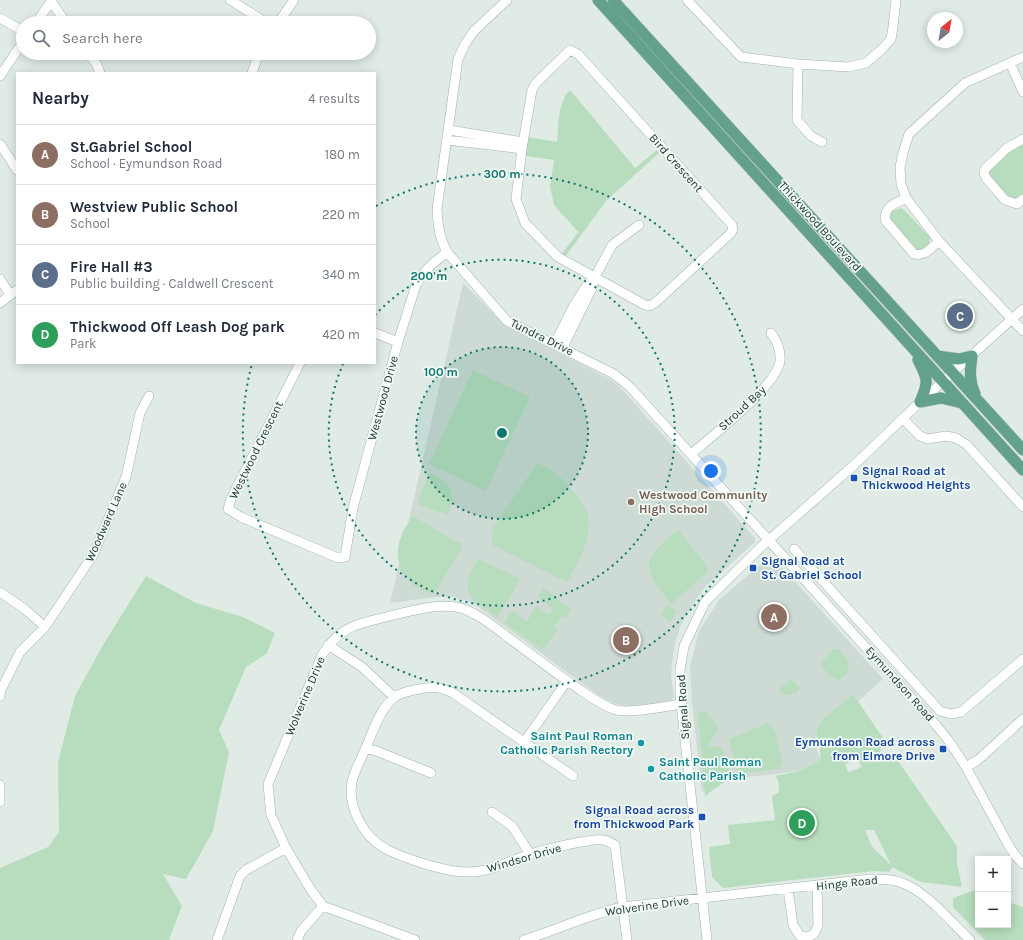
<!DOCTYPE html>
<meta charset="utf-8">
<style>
:root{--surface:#fff;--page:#f2f2f3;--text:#1f2937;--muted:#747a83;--line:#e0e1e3;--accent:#f36956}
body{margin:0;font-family:Karla,sans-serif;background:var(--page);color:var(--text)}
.controls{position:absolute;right:12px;bottom:12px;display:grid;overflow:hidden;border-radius:0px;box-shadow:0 2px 10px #0003}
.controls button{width:36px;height:36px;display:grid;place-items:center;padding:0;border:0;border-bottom:1px solid var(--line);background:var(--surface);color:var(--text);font:20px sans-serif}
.compass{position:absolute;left:927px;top:12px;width:36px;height:36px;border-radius:50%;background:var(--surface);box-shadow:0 2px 10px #0003;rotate:31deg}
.you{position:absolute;left:711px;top:471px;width:14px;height:14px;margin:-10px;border:3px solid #fff;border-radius:50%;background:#1a73e8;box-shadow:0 0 0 6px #1a73e833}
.badge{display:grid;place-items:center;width:26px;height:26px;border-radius:50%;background:var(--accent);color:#fff;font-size:13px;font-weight:700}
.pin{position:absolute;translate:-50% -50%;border:2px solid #fff;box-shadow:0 1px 4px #0006}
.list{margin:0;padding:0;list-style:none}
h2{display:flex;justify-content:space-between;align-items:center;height:52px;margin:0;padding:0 16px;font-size:17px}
h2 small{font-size:13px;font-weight:400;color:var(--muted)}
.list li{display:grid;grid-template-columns:26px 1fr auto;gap:12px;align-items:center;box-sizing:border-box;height:60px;padding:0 16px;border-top:1px solid var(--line)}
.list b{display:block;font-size:15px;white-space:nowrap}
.list p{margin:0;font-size:13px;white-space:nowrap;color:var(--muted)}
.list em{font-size:13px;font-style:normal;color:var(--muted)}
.icon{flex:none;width:22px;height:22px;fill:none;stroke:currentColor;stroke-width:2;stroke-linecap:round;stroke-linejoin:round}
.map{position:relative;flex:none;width:1023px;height:940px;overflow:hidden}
.search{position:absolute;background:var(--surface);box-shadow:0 2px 10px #0003;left:16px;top:16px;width:360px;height:44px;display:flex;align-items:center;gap:10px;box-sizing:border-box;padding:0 14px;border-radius:22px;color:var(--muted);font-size:15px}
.panel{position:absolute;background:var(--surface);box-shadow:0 2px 10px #0003;left:16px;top:72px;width:360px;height:292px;border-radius:0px}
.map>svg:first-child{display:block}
</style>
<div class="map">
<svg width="1023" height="940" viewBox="0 0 1023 940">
<rect width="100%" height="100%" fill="#e0ebe5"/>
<path fill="#cedbd4" d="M463,283l37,37 12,9 98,50 11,9 134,150v4l-49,44 -15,21 -10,17 -5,15 -3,17 -2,19 3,22 -3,4 -41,6 -16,-4 -16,-8 -125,-92 -19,-6h-18l-46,6z
M771,555l112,124 -69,62 7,19 -21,11 -68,8 -30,13 -10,-88 -2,-37 9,-36 20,-31z"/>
<path fill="#b8ddbe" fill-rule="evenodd" d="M570,90l65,78 22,-18 2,3 -53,48 -41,56 -3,-3 16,-22 -24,-27 -4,-19 4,-26 -28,-4 2,-19 29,5c2,-17 0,-39 13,-52z
M1023,144v52l-7,5 -8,-2 -19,-23 -1,-5 20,-19z
M902,208l28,29 -1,7 -9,7 -5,-2 -24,-29 -1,-5 2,-4z
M473,370l57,27 -44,94 -57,-27z
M537,463c8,4 17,9 24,15 7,6 25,28 27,37 4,21 -9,49 -21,67l-74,-37 -2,-14z
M429,472c22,10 28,20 19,43l-29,-10 -1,-4z
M413,516l40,24 8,2 1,7 -28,45c-41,-11 -46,-47 -21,-78z
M678,530l30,37 -1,5 -35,32c-32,-35 -31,-44 6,-74z
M478,559l41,19v3l-21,36c-27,-18 -42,-24 -20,-58z
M146,576l50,27 47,14 32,16 -8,20 -21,14 -27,63 10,22 -16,79 -27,48 -23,-5 19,32 -13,34h-169v-72l48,-21 11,-15 -1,-70 17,-66 28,-51z
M543,589h2l26,20v2l-5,7 -3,-2 -8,9 -1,2 4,3 -14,18 -3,1 -37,-27 8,-11 15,10 9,-14h2l10,8 2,-1 2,-4v-2l-13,-9 -1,-3z
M668,605l9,7 -7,10 -10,-8z
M839,649l8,11 2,10 -4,6 -6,4c-10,-3 -13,-7 -18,-17l11,-13z
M791,679l8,7v3l-3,4 -12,2 -5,-6z
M853,694l30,44 -3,14 18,9 59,85v18l5,23 -41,-5 -29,-15 -2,5 -16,-1 -151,17 -11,-11 -3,-30 21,-3 -2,-19 47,-5 -3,-24 6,-3c2,-5 1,-13 -3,-17l25,-5 21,-11 -4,-31 5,-9zM857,759l5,8 -14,5 -3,-8zM865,830h9l17,35 -19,-18z
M706,712l13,16 -11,18 14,1 9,30 -26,19 -7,-83z
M768,723l7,7 8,34 -5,5 -40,5 -9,-35z
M978,889v36h30v-23l15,5v33h-38l-32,-33v-9z"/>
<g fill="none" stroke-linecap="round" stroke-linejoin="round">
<g stroke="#a3b3ab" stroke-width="10">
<path id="minor" d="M230,0l37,23
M507,0l-33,31 -9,13 -7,15 -21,150c1,16 2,28 10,43l60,69 107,53 16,13 306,338 13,16 17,26 43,79 6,9 8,9
M687,0l54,57 57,7 51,3 17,-4 16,-14 9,-10 2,-12 3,-27
M51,1l15,22
M0,18l23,13
M36,23l16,-23
M278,23l16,-23
M570,50l8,4 154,171 1,4 -2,4 -76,70 -6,3 -4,-1 -87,-48 -33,-34 -9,-24 6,-50 10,-59 4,-7z
M88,53l9,12 3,8
M1023,57l-58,26 -56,51 -6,19 -3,14 1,17 5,14 33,43 84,90
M1010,63l13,29
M798,64l-1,56 14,16 11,6
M252,73l7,-20
M0,76l23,-34
M449,130l74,12
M1023,139l-16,9 -22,21 -1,4 2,5 19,22 12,4 6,-5
M447,140l75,9
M0,144l17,26
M906,198c-11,6 -21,7 -21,22l29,34c11,3 17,-6 25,-13
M0,279l10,16
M0,303l17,-13
M375,333l23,9
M555,343l18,-36 14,-22 8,-8 17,-32 27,-20
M563,347l29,-59 1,-5
M300,363l-69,136 -3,10 13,8 97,41 7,-1 8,-49 45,-166 18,-57c7,-15 19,-23 31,-33
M903,419l17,17 8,3 18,-3 10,2 11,7 56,62
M691,454c20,-17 86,-68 89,-93 1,-11 -3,-20 -9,-28
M794,549l146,162 11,3 10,-2 62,-53
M0,592l26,18 19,17
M328,645l34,22 32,30
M0,696l1,-6 19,-38 25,-25 48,-72 33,-78 14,-64 9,-17
M525,741l42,-60
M365,749l9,1 57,23
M966,767l12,-7 45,-41
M573,776l-120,-83c-4,-2 -9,-4 -14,-5 -10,-2 -36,3 -44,9 -12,7 -21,31 -26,43 -5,14 -14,28 -17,42 -5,26 13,57 36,68 18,9 58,22 78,22 23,1 43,-11 64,-18 14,-4 60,-16 74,-14 3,1 8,3 11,5l12,95
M0,785v17
M492,812l20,14 18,28
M788,889l5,36 7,11 8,1 6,-3 4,-8 -1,-41
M217,940l23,-64 6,-6 40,-22
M297,940l4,-9 22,-25
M415,940l-92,-34 -12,-16 -25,-42 -15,-33 -3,-31 54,-129c19,-30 36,-31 68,-39 21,-5 43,-12 66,-9 18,3 40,21 54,32 22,16 44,33 66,48 12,8 26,19 40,23 14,4 50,-4 66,-6
M524,940c33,-10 65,-26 99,-33l247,-28c12,0 25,0 37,6 22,10 45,38 63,55
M707,940l-27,-246v-24l4,-24 21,-44 57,-56 91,-80 67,-64 103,-93"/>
</g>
<g stroke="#c1c8c5" stroke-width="12">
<path id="major" d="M598,0l425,470
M613,0l410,450
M937,356l22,3 13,-3c-2,14 -3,25 3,38
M918,360c10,19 11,22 2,42
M920,402l21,-4 21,5"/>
</g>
<use href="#minor" stroke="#fff" stroke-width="9"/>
<use href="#major" stroke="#64a18a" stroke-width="11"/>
</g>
<circle cx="502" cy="433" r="86" fill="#0f766e" fill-opacity=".12"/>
<g fill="none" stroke="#0f766e" stroke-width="2" stroke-dasharray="2 4">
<circle cx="502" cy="433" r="86"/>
<path d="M375 315A173 173 0 1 1 343 364"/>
<path d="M376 206A259 259 0 1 1 252 364"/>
</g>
<g fill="#1a4fb4" stroke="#f0f8f3" stroke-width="1.5">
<rect x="850" y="474" width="8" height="8" rx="2"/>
<rect x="749" y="564" width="8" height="8" rx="2"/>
<rect x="939" y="745" width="8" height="8" rx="2"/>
<rect x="698" y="813" width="8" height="8" rx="2"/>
</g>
<circle fill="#8d6e63" stroke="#f0f8f3" stroke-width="1.5" cx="631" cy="502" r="4"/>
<g fill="#0f9aa8" stroke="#f0f8f3" stroke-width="1.5">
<circle cx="641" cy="743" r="4"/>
<circle cx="651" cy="769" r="4"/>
</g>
<g text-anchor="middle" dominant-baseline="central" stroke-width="3.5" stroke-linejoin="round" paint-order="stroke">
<g font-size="12" fill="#213c31" stroke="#f0f8f3">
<text transform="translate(676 163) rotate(48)">Bird Crescent</text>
<text transform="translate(820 226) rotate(48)">Thickwood Boulevard</text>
<text transform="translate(542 337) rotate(26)">Tundra Drive</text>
<text transform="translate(383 398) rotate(-75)">Westwood Drive</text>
<text transform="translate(742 408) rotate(-43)">Stroud Bay</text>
<text transform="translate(256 450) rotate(-64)">Westwood Crescent</text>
<text transform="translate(106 522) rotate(-66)">Woodward Lane</text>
<text transform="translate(900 684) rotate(48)">Eymundson Road</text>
<text transform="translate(305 696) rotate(-67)">Wolverine Drive</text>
<text transform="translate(683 707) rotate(-94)">Signal Road</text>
<text transform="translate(524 858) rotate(-16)">Windsor Drive</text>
<text transform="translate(847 883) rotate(-6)">Hinge Road</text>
<text transform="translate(647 906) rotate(-8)">Wolverine Drive</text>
</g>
<g font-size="12" font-weight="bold" fill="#164399" stroke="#f0f8f3" text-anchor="start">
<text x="862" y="471">Signal Road at<tspan x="862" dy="14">Thickwood Heights</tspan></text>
<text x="761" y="561">Signal Road at<tspan x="761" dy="14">St. Gabriel School</tspan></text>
<text x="935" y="742" text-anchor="end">Eymundson Road across<tspan x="935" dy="14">from Elmore Drive</tspan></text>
<text x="694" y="810" text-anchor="end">Signal Road across<tspan x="694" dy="14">from Thickwood Park</tspan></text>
</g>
<g font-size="12" font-weight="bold" fill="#785e54" stroke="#f0f8f3" text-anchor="start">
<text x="639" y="495">Westwood Community<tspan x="639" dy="14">High School</tspan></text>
</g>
<g font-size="12" font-weight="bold" fill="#0d838f" stroke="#f0f8f3" text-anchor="end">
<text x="633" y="736">Saint Paul Roman<tspan x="633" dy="14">Catholic Parish Rectory</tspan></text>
<text x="659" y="762" text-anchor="start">Saint Paul Roman<tspan x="659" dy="14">Catholic Parish</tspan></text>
</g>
</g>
<circle cx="502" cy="433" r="6" fill="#0f766e" stroke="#f0f8f3" stroke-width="2"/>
<g font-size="12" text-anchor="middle" font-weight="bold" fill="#0f766e" stroke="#f0f8f3" stroke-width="3.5" stroke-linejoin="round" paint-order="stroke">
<text x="502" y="178">300 m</text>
<text x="429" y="280">200 m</text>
<text x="441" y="376">100 m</text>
</g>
</svg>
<div class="controls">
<button>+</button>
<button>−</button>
</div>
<svg class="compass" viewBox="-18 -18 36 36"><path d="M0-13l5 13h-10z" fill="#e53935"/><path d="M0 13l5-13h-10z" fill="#747a83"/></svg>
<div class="you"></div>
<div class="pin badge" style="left:774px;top:617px;background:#8d6e63">A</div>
<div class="pin badge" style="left:626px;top:640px;background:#8d6e63">B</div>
<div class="pin badge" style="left:960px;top:316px;background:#5c6f8a">C</div>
<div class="pin badge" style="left:802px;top:823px;background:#2e9e5b">D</div>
<div class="search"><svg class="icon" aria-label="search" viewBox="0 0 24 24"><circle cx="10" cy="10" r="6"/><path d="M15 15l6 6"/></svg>Search here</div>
<section class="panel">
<h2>Nearby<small>4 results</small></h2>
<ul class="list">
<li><span class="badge" style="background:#8d6e63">A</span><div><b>St.Gabriel School</b><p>School · Eymundson Road</p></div><em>180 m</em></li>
<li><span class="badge" style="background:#8d6e63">B</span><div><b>Westview Public School</b><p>School</p></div><em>220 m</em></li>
<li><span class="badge" style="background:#5c6f8a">C</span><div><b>Fire Hall #3</b><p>Public building · Caldwell Crescent</p></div><em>340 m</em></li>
<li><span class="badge" style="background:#2e9e5b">D</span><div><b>Thickwood Off Leash Dog park</b><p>Park</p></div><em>420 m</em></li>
</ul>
</section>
</div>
